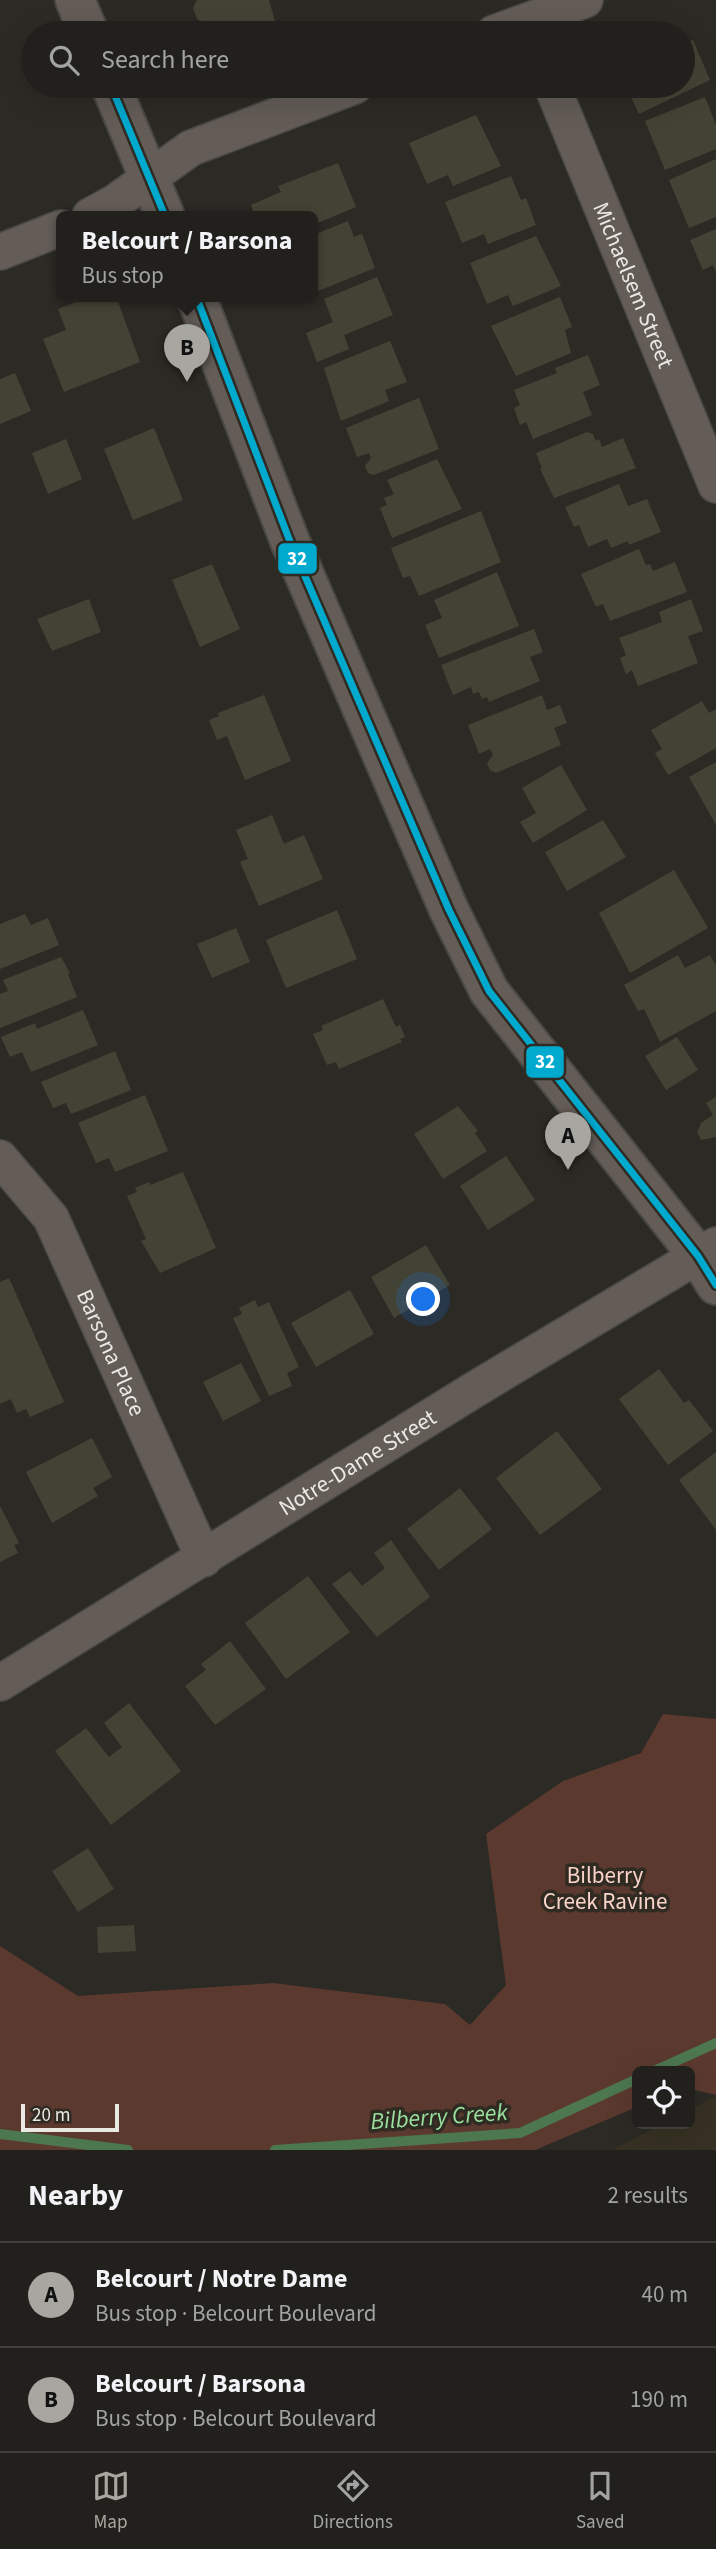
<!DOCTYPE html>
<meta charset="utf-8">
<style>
:root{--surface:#21201c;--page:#2d2d29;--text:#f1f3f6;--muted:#a2a3a3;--line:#3e3e3b;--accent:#a8a6a0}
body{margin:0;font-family:"Source Sans 3",sans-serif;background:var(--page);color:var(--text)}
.controls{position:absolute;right:21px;bottom:21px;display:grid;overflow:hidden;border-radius:10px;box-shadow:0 7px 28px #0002}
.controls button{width:63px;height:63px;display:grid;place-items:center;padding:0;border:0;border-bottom:2px solid var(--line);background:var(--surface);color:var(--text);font:35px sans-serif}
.scale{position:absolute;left:21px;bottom:18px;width:98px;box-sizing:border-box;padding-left:7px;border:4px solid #ebe9e3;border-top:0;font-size:19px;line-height:24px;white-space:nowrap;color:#ebe9e3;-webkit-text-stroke:5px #2f2b22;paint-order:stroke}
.you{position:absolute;left:424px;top:1300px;width:24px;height:24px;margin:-18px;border:5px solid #fff;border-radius:50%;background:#1a73e8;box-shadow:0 0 0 10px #1a73e833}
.badge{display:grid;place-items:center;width:46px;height:46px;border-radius:50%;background:var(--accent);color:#111;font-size:23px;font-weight:700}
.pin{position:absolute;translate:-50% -58px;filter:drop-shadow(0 2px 4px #0008)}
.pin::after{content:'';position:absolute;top:37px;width:24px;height:21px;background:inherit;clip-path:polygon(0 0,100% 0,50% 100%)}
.popup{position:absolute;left:56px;top:211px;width:262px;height:91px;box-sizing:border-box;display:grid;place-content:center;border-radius:10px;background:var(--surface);filter:drop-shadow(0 2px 5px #0005);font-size:23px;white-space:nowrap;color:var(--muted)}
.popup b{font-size:26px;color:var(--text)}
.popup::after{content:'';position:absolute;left:50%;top:100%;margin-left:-14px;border:14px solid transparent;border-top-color:var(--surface)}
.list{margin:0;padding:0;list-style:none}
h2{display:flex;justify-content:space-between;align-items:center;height:91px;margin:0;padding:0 28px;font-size:30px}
h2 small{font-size:23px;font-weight:400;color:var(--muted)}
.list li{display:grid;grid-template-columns:46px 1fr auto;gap:21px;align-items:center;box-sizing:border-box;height:105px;padding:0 28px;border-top:2px solid var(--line)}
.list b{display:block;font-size:26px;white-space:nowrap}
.list p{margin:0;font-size:23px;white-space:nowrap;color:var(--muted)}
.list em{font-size:23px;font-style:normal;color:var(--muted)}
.icon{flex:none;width:38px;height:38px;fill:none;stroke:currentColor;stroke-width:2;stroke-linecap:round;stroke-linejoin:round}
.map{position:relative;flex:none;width:716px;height:2150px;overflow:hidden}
.search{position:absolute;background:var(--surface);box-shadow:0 7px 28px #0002;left:21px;right:21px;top:21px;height:77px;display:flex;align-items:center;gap:18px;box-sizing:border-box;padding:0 24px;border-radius:38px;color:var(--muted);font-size:26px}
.sheet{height:301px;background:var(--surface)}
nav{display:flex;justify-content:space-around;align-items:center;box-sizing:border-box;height:98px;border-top:2px solid var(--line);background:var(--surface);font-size:19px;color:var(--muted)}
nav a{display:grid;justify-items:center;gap:4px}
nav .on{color:var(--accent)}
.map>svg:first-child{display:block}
</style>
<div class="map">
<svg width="716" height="2150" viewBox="0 0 716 2150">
<rect width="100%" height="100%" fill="#2c2a25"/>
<path fill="#363122" d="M716,2096v54h-104l51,-26h27v-14z"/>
<path fill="#5b392f" d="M663,1714l53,5v376l-26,-6v-18h-53v36l-102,43h-535v-204l78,50 195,-13 172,21 25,21 36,-40 -20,-151 77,-53 78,-28z"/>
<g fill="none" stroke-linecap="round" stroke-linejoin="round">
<path stroke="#4c774f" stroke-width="10" d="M654,2071l62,-28
M0,2134l128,16
M275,2150l245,-17 117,-54"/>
</g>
<path fill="#434335" d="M197,0h72l9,32 -85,1 -2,-5 14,-5 -8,-4 -4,-11z
M693,40l17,40 -71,34 -13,-28h57v-42z
M705,97l11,28v24l-51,21 -20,-49z
M476,115l25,51 -48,20 -5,-11 -21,9 -18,-41z
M716,159v58l-27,11 -20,-48z
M338,163l18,44 -43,18v-9h-58l-4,-11 30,-13 -3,-6z
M511,176l10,24 5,-2 10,27 -48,19 -4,-10 -22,9 -17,-41z
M348,221l6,16 8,-3 13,34 -57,23 -5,-12v-44z
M716,229v43l-3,-7 -10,5 -13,-30z
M536,236l25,50 -48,20 -5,-11 -21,9 -17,-41z
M377,277l16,38 -49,20 5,14 -32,13 -11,-29 27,-11 -9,-23z
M91,296h25l24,66 -76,30 -21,-53 23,-9 -8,-21z
M560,297l12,30 -7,3 6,23 -55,23 -25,-50z
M390,341l17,41 -22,8 4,11 -48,20 -17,-53z
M588,355l12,30 -17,7 9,23 -59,24 -7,-17 -6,3 -6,-17 6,-3 -6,-15 43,-17 -2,-5z
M15,373l16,38 -31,13v-45z
M419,398l20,51 -65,26 -6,-2 -3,-7 6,-8 -2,-5 -12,4 -11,-29z
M154,428l29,72 -50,20 -29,-71z
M587,432l6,2 3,7 3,-2 3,8 21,-9 13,30 -82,30 -14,-29 2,-1 -6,-15z
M66,439l16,40 -34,15 -16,-41z
M437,459l25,50 -70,29 -12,-30 7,-3 -3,-7 10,-4 -7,-14z
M619,484l9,22 19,-7 14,33 -32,13 -1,-4 -17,7 -4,-9 -19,8 -9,-22 -5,2 -9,-20z
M481,511l20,51 -82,34 -9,-20 -7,2 -12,-30z
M639,549l7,16 4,-1 3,7 22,-9 12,30 -77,29 -7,-17 -7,3 -15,-33z
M212,564l28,65 -40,18 -28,-67z
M497,572l22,54 -80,32 -14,-33 17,-7 -8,-18z
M89,599l12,33 -49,19 -15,-32z
M691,599l12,32 -15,5 10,27 -60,23 -6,-16 -6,4 -6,-16 6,-3 -7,-17 43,-16 -3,-10z
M534,629l9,23 -13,5 10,24 -51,21 -2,-5 -5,2 -3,-7 -6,2 -2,-7 -18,8 -12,-30z
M264,695l27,66 -46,19 -18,-44 -10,4 -8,-20 10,-4 -1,-3z
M542,695l5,15 13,-5 7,18 -13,5 7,17 -65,28 -6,-3 -3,-7 6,-8 -3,-6 -11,5 -11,-29z
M702,701l7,12 7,-4v39l-48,27 -13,-22 7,-4 -11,-19z
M716,762v63l-27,-48z
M561,765l26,45 -54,33 -13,-21 16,-9 -14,-25z
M272,815l12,29 20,-9 19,44 -64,27 -19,-44 8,-3 -12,-29z
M603,820l23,37 -59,34 -22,-39z
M674,870l34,58 -78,45 -31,-60z
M337,910l20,49 -71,29 -20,-48z
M25,914l6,11 17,-7 11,27 -59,24v-45z
M236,928l14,34 -38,16 -15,-34z
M678,955l7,13 25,-13 6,10v46l-56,31 -16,-33 -6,2 -14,-26z
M61,957l9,16 -2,1 9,23 -77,31v-34l8,-3 -5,-11z
M383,999l13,28 4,-2 5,12 -5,2 2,3 -63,27 -3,-7 -9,3 -14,-31 10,-4 -2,-4z
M83,1010l15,35 -67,27 -9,-20 -12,5 -9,-20 34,-14 2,6z
M677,1037l21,33 -32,20 -21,-34z
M115,1051l16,39 -60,24 -5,-11 -13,5 -12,-26z
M145,1095l23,56 -53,21 -6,-14 -13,5 -18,-40z
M716,1097v40l-15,3 -4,-8 4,-9 12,-8 -7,-12z
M458,1106l20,25 -3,2 12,18 -44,28 -29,-45z
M506,1156l29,44 -47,30 -28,-44z
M183,1172l33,76 -56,25 -19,-32 5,-2 -19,-43 10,-4 -2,-4 14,-6 1,3z
M426,1245l24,40 -56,33 -23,-41z
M9,1278l55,124 -34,15 -4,-8 -9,4 -6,-14 -11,5v-122z
M350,1290l24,44 -58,33 -25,-44z
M255,1300l3,7 11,-5 30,65 -12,6 5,13 -23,10 -36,-78 9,-4 -3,-6z
M241,1363l20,38 -38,20 -20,-39z
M659,1369l25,34 5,-3 24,31 -45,34 -49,-66z
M557,1431l45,58 -62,46 -44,-57z
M92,1438l20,39 -19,11 5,8 -46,27 -26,-51z
M716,1452v78l-37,-50z
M460,1488l32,41 -53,41 -32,-41z
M0,1506l19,37 -5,2 4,8 -18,9z
M391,1540l39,57 -53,40 -45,-53 18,-13 12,15 9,-7 14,-11 -11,-15z
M308,1576l42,56 -64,47 -41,-56z
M230,1641l36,48 -51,36 -30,-39 21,-16 -5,-6z
M129,1703l52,68 -70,54 -56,-74 31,-23 23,29 13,-10 -18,-24z
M88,1848l26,41 -36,23 -26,-41z
M134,1925l2,26 -38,2 -1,-26z"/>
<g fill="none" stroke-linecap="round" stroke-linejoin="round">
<g stroke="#4a4844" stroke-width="38">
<g id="minor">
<path d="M494,33l91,-33"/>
<path id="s1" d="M552,86l164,399"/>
<path d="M90,216l24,-13 77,-55 164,-62"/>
<path d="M0,252l61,-24"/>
<path id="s2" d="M0,1158l51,60 153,341"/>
<path id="s3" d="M0,1683l477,-295 239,-143"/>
</g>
</g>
<g stroke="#4a4844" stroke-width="42">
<path id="tertiary" d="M75,0l14,33
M111,86l54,130
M196,296l93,243 160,371 40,81 209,265 18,29"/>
</g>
<use href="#minor" stroke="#635c57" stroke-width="35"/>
<use href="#tertiary" stroke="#635c57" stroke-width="38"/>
<g stroke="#2f2b22" stroke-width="12">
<path id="bus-1" d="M111,86l54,130
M196,296l93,243 160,371 40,81 209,265 18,29"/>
</g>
<use href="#bus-1" stroke="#00a9ce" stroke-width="7"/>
</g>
<g text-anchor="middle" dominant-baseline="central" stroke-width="7" stroke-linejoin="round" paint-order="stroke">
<g font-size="23" fill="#ebe9e3" stroke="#2f2b22">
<text stroke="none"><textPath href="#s1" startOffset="215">Michaelsem Street</textPath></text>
<text stroke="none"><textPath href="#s2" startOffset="226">Barsona Place</textPath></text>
<text stroke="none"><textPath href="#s3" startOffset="420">Notre-Dame Street</textPath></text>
</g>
<g font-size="23" fill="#fad3c9" stroke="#2f2b22">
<text x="605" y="1875">Bilberry<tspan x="605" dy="26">Creek Ravine</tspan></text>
</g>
<g font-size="24" font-style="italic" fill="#9ae19f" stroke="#2f2b22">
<text transform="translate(439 2117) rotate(-4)">Bilberry Creek</text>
</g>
</g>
<g stroke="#2f2b22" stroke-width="2.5">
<rect x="277" y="542" width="41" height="33" rx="7" fill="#00a9ce"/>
<rect x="525" y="1045" width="40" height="34" rx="7" fill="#00a9ce"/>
</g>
<g font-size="19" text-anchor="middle" font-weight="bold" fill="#fff">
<text x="297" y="565">32</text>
<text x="545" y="1068">32</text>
</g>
</svg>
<div class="controls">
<button><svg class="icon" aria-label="locate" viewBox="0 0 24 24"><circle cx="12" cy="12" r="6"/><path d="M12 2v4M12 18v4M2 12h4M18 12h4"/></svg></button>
</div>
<div class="scale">20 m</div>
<div class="you"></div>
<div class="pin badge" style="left:568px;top:1170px">A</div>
<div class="pin badge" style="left:187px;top:382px">B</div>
<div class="popup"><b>Belcourt / Barsona</b>Bus stop</div>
<div class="search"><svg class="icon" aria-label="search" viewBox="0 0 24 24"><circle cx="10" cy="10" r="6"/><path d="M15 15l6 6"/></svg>Search here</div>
</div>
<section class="sheet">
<h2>Nearby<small>2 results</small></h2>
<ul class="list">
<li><span class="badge">A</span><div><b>Belcourt / Notre Dame</b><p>Bus stop · Belcourt Boulevard</p></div><em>40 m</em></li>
<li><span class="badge">B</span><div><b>Belcourt / Barsona</b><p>Bus stop · Belcourt Boulevard</p></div><em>190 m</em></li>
</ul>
</section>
<nav>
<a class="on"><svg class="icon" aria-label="map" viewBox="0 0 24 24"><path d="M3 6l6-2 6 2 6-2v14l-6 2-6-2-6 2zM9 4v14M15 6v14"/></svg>Map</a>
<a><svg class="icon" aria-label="directions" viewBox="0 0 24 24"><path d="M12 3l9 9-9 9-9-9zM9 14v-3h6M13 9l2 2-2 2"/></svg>Directions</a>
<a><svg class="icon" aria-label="saved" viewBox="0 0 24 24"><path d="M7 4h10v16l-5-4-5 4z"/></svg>Saved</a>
</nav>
